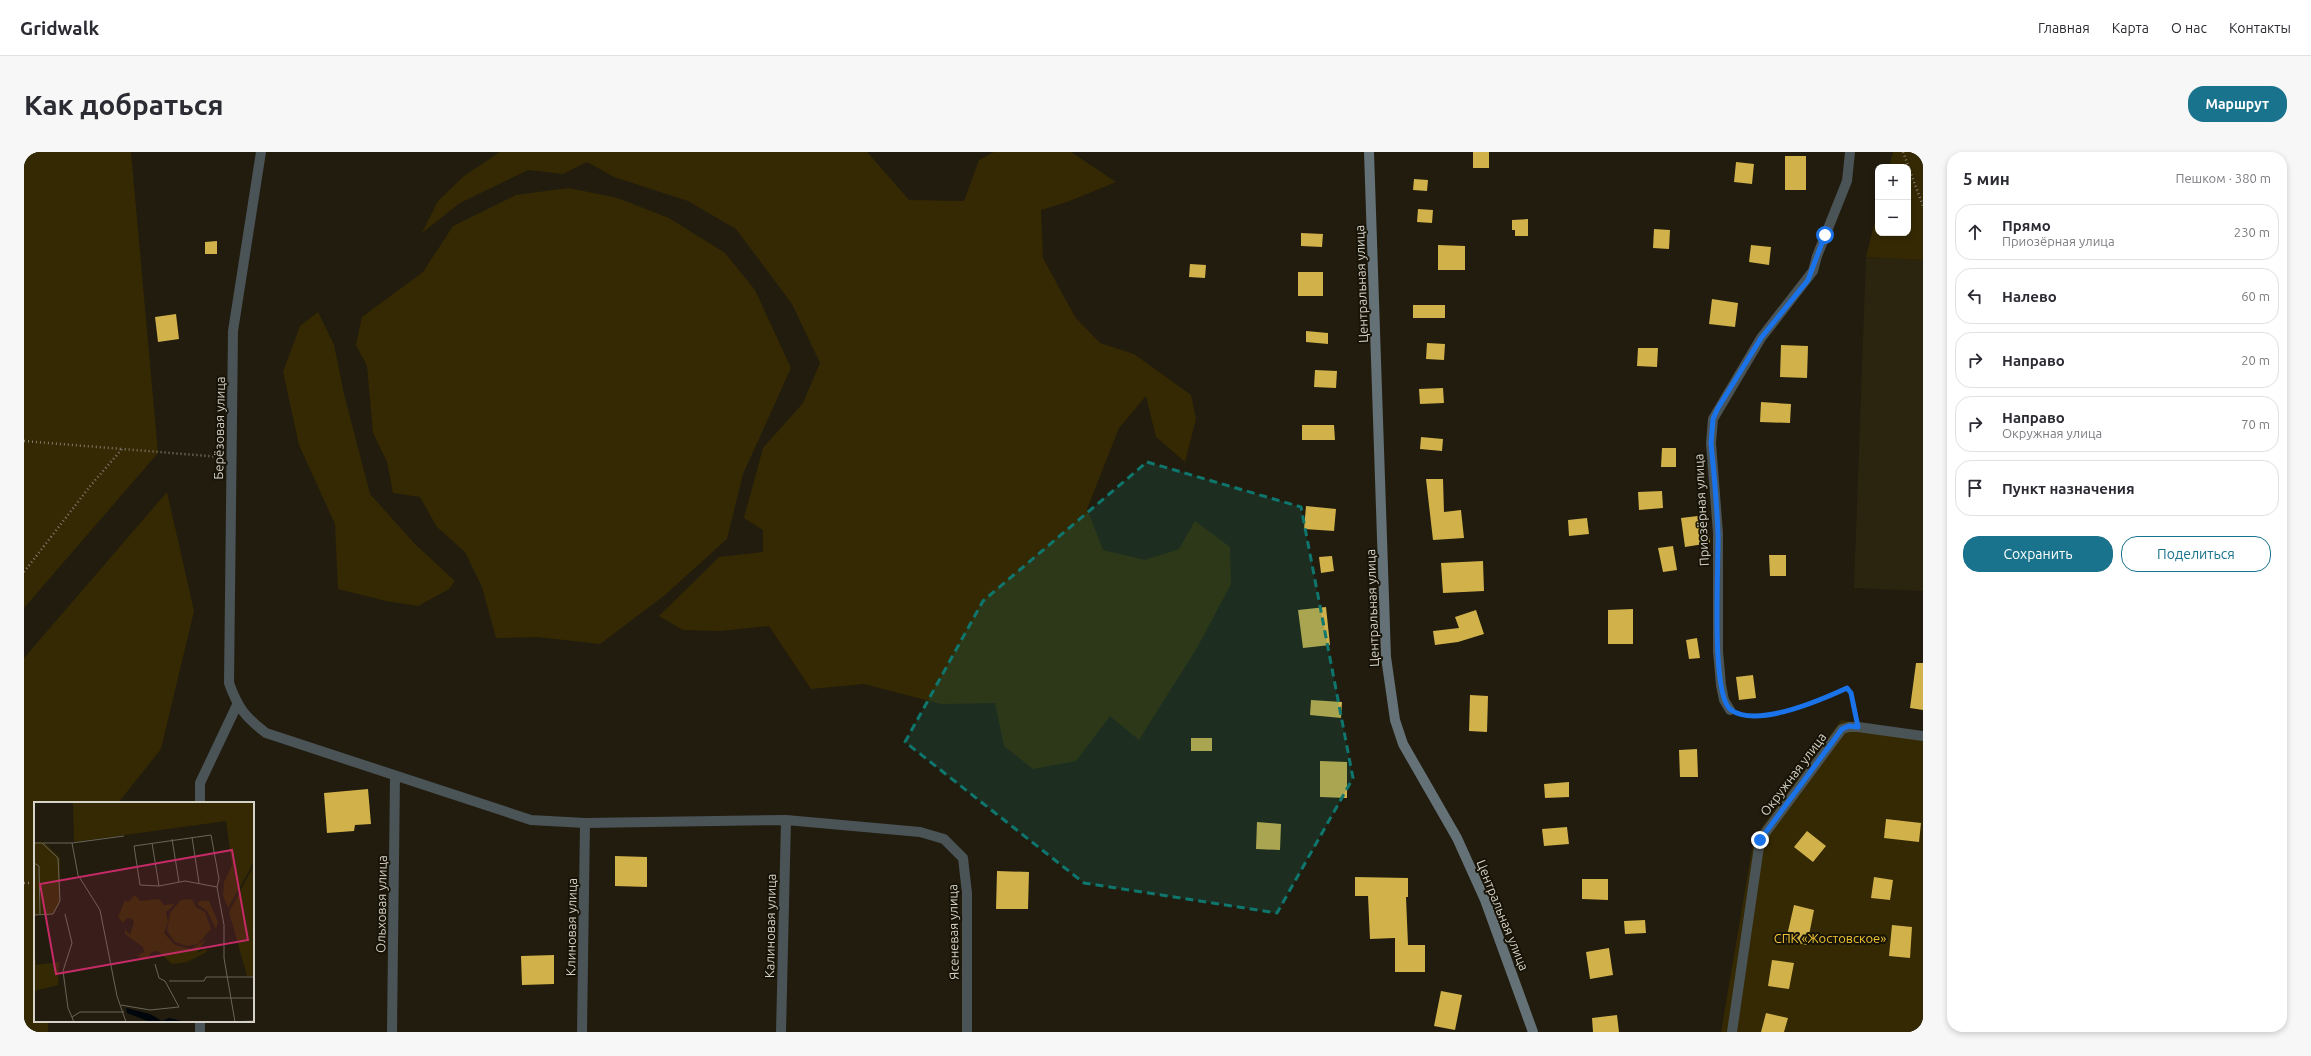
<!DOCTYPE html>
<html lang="ru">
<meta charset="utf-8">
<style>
:root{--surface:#fff;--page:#f7f7f7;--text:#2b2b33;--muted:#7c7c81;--line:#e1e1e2;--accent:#1a738c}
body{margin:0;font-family:Ubuntu,sans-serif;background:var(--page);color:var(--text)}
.controls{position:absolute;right:12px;top:12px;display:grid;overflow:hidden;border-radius:8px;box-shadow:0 2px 6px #0003}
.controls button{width:36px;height:36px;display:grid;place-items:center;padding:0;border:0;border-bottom:1px solid var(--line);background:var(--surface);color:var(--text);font:20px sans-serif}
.stop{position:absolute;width:12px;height:12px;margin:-9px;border:3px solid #1a73e8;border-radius:50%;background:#fff}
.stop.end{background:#1a73e8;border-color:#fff;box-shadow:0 1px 4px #0008}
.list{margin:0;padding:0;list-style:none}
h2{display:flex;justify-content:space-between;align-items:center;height:52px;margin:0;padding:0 16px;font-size:17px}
h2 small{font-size:13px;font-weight:400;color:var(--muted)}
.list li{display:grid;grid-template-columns:26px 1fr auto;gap:12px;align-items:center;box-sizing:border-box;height:56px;margin:0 8px 8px;padding:0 8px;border:1px solid var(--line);border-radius:16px}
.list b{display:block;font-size:15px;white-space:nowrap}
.list p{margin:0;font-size:13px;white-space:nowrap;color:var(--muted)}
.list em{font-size:13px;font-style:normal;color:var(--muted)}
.actions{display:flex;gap:8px;padding:12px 16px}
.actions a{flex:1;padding:9px 0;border:1px solid var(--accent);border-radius:16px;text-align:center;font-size:14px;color:var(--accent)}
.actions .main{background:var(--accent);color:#fff}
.icon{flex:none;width:22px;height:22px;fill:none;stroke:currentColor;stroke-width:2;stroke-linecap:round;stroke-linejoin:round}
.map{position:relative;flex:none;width:1899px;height:880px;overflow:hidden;border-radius:16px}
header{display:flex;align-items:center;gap:24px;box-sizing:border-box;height:56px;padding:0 20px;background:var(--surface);border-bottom:1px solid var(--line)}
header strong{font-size:19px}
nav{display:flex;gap:22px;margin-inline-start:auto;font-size:14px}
.intro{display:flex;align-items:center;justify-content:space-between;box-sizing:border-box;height:96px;padding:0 24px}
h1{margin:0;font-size:28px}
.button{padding:10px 18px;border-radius:16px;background:var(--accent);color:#fff;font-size:14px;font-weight:700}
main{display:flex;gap:24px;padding:0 24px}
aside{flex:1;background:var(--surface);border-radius:16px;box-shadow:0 2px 6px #0003}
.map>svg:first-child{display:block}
</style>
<header>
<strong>Gridwalk</strong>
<nav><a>Главная</a><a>Карта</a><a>О нас</a><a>Контакты</a></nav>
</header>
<div class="intro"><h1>Как добраться</h1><a class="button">Маршрут</a></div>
<main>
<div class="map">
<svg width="1899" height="880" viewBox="0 0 1899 880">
<rect width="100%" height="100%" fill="#211c0e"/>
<path fill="#2b240f" d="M1842,105l57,3v331l-69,-3z"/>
<path fill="#352903" d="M0,0h107l27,301 -134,155z
M476,0h367l42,48 55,1 15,-41 15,-8h77l45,30 -49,20 -26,8 2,48 32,59 25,26 34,11 57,41 5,24 -11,43 -29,-25 -10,-41 -27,32 -32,81 16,41 42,10 34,-11 16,-28 35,26 1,37 -33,62 -59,94 -29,-24 -34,45 -43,8 -29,-23 -9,-43 -54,1 -77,-20 -53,5 -42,-63 -49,5 -37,-1 -24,-14 60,-59 44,-5v-22l-19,-12 19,-70 40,-45 17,-40 -28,-59 -56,-75 -48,-28 -74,-24 -27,-15 -24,12 -35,-4 -68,33 -38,30 16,-32 26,-25z
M1869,0h30v108l-57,-3 12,-48v24h30v-66h-19z
M545,36l48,10 52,20 56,35 30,37 36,78 -48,106 -16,65 -62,56 -65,49 -62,-7 -42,1 -14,-51 -17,-35 -28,-25 -17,-30 -27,-4 -6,-31 -14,-29 -6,-67 -11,-21 6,-28 61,-45 30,-46 63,-31z
M294,160l16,33 10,49 26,100 45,50 40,37 -6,8 -31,17 -32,-5 -48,-12 -3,-65 -36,-79 -16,-73 17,-46z
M143,340l27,119 -33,138 -43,54h-83v218h13v11h-24v-374z
M1817,568l82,12v300h-202l33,-194z"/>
<path fill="#d1b14a" d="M1449,0h16v16h-16z
M1761,4h21v34h-21z
M1712,10l18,2 -2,20 -18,-2z
M1390,27l14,1 -1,11 -14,-1z
M1394,57l15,1 -1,13 -15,-1z
M1504,67v17h-13v-6h-3v-10z
M1630,77l16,1 -1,19 -16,-1z
M1277,81l22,1 -1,13 -21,-1z
M193,89v13h-12v-12z
M1414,93l27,1v24h-27z
M1727,93l20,2 -2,18 -20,-3z
M1166,112l16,1 -1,13 -16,-1z
M1274,120h25v24h-25z
M1688,147l26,4 -3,24 -26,-3z
M1389,153h32v13h-32z
M152,162l3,25 -21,3 -3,-25z
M1282,179l22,2v11l-22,-2z
M1403,191l18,1 -1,16 -18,-1z
M1757,193l27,1 -1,32 -27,-1z
M1614,196h20l-1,19 -20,-1z
M1291,218l22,1 -1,17 -22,-1z
M1419,236l1,15 -24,1 -1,-15z
M1737,250l30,2 -1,19 -30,-1z
M1278,273h32l1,15h-33z
M1397,285l22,2 -1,12 -22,-2z
M1638,296h14v19h-15z
M1402,327h17l1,33 17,-2 3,28 -31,2z
M1638,339l1,17 -24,2 -1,-18z
M1282,354l30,3 -2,22 -30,-2z
M1682,363l4,28 -25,4 -4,-29z
M1563,366l2,16 -20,2 -1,-16z
M1649,394l4,24 -14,2 -5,-24z
M1745,403h17v21h-16z
M1308,404l2,15 -13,2 -2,-16z
M1459,409l1,30 -41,2 -2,-30z
M1302,455l4,38 -27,3 -5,-38z
M1609,457v35h-25v-34z
M1452,458l8,24 -26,8 -23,3 -2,-14 26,-3 -4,-11z
M1673,486l3,20 -11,1 -3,-19z
M1892,511h7v47l-13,-2z
M1729,523l3,23 -17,2 -3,-23z
M1446,543l18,1 -1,36 -18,-1z
M1287,548l31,2 -1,16 -31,-3z
M1167,586h21v13h-21z
M1673,597l1,28h-18l-1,-27z
M1296,609l27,1v36l-27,-1z
M1545,630v15l-24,1 -1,-14z
M344,637l3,35 -16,1 -1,6 -27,2 -3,-40z
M1862,667l35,4 -2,19 -35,-4z
M1233,670l24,2 -1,26 -24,-1z
M1543,675l2,17 -25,2 -2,-17z
M1783,679l19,15 -13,16 -19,-15z
M591,704l32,1v30l-32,-1z
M973,719l32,1 -1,37h-32z
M1331,725l53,1v19h-2l2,48h17v27h-30v-34l-25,1 -2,-43h-13z
M1850,725l19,3 -3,20 -19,-2z
M1558,727h26v21l-26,-1z
M1770,753l20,5 -7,35 -21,-5z
M1621,768l1,13 -21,1 -1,-13z
M1868,773l20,2 -2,31 -21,-2z
M1585,796l4,27 -23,4 -4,-27z
M530,803v29l-32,1 -1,-29z
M1748,808l22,3 -5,26 -21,-3z
M1417,839l21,4 -7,35 -21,-4z
M1742,861l22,5 -4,14h-23z
M1593,863l2,17h-26l-1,-14z"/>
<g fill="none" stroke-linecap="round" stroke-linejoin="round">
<path stroke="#807c70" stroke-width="2.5" stroke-dasharray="1 3" stroke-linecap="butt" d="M1879,0l20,54
M0,289l98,8
M0,420l67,-87 31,-36 99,8
M1717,562c36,5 74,-11 106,-26l4,5 5,24
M0,731h5"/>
<path stroke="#4a5356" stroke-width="10" d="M237,0l-28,179 -4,352c9,25 16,34 37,50l265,87 54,3 201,-3 134,12 24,7 19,19 4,35v139
M1706,558l-6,-10 -3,-15 -3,-34v-118l-7,-90 2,-24 48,-81 52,-67 4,-15 30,-75 3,-29
M176,651v-20l37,-78
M176,880v-11
M368,880l3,-256
M558,880l3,-209
M757,880l5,-212
M1708,880l28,-192 82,-111 7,-2h9l65,9"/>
<path stroke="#647176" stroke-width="10" d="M1345,0l17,505 9,63 8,24 54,94 28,62 48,132"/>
</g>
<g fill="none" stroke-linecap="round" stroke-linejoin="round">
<path stroke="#1a73e8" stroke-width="5" d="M1736,688l82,-111 7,-3 9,1 -7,-34 -4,-5c-26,12 -90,40 -116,22 -21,-14 -12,-148 -13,-176 -1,-31 -4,-61 -7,-91l2,-24 5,-11 43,-70 47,-58 17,-45"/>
</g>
<path fill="#0f766e" fill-opacity="0.2" stroke="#0f766e" stroke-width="3" stroke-dasharray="8 5" stroke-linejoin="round" d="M1123,310l154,45 52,271 -76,135 -193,-30 -179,-141 78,-141z"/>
<g text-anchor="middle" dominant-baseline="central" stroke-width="4" stroke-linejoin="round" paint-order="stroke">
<g font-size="13" fill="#d5d2c9" stroke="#171306">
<text transform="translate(1337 132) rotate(-92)">Центральная улица</text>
<text transform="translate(195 276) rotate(-89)">Берёзовая улица</text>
<text transform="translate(1677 358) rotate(-93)">Приозёрная улица</text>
<text transform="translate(1348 456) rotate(-92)">Центральная улица</text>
<text transform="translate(1769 622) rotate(-53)">Окружная улица</text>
<text transform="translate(357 752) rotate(-89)">Ольховая улица</text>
<text transform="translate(1479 763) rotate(68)">Центральная улица</text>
<text transform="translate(746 774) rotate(-89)">Калиновая улица</text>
<text transform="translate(547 775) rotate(-89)">Клиновая улица</text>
<text transform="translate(929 780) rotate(-91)">Ясеневая улица</text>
</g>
<g font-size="13" fill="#eec435" stroke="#171306">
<text x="1806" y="786">СПК «Жостовское»</text>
</g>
</g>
<g transform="translate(10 650)">
<rect width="220" height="220" fill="#211c0e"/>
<path d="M39,0h181v60l-26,46 -5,-12 1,-14 8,-17 -6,-44 -152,21zM0,40h10l16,16v43l-6,13 -20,1zM220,63v111h-7l-18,-64zM101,93l5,6 19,-2 5,6 11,-1 -9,8 2,11 -4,10 11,12 16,4 15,-10 -9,14 9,-4 1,3 -20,10 -15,2 -14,-13 -6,1 -6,8 -9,-4 7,-4 -1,-5 -18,-13v-5l5,6 4,-13 -2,-3 -5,-1 -4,5 -5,-6 7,-17 3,2zM158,97l4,8 9,5 6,17 -13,15 -11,2 -12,-4 -8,-11 3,-18 11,-13zM166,99h9l9,21 -2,7 -9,-18 -10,-7zM0,145l2,18 23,-3 -1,23 -24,6z" fill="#352903"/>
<path d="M92,206l24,6 12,7 7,-3 17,4h-36l-23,-9z" fill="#00060b"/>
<path fill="none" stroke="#696559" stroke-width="1" d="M177,33l8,44 -2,8 -32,-6 -26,5 -19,-1 -6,-39zM158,35l7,46M138,37l7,43M0,41h8l16,15 2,43 -7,13 -19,1M9,41h29l52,-7M38,41l6,32 22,35 17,86 9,26M118,41l7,43M0,61l5,3 1,48M183,85l7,38v33l11,64M31,112l7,29 -9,28 5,37 6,14M135,179h35l2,-4h48M153,196h67M87,203l29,5 29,-3 -14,-26 -6,-3 -4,-14M38,215l8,-5h44M195,220l25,-1"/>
<path fill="#c42b66" fill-opacity="0.15" stroke="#c42b66" stroke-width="2" d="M198,48l16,90 -192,34 -16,-90z"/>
<rect width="220" height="220" fill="none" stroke="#d5d2c9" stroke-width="2"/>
</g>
</svg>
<div class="controls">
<button>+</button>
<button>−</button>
</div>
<div class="stop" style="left:1801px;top:83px"></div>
<div class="stop end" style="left:1736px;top:688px"></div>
</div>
<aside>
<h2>5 мин<small>Пешком · 380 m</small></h2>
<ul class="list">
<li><svg class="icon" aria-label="ahead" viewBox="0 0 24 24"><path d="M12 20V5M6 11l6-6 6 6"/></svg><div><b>Прямо</b><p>Приозёрная улица</p></div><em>230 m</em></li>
<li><svg class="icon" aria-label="left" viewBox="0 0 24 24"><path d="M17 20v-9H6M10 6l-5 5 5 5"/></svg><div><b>Налево</b></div><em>60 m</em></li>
<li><svg class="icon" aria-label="right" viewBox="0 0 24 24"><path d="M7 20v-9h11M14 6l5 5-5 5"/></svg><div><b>Направо</b></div><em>20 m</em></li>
<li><svg class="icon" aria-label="right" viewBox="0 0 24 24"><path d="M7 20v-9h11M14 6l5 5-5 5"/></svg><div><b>Направо</b><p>Окружная улица</p></div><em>70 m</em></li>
<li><svg class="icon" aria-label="arrive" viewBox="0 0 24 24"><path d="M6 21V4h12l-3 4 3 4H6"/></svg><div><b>Пункт назначения</b></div></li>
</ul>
<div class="actions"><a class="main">Сохранить</a><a>Поделиться</a></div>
</aside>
</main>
